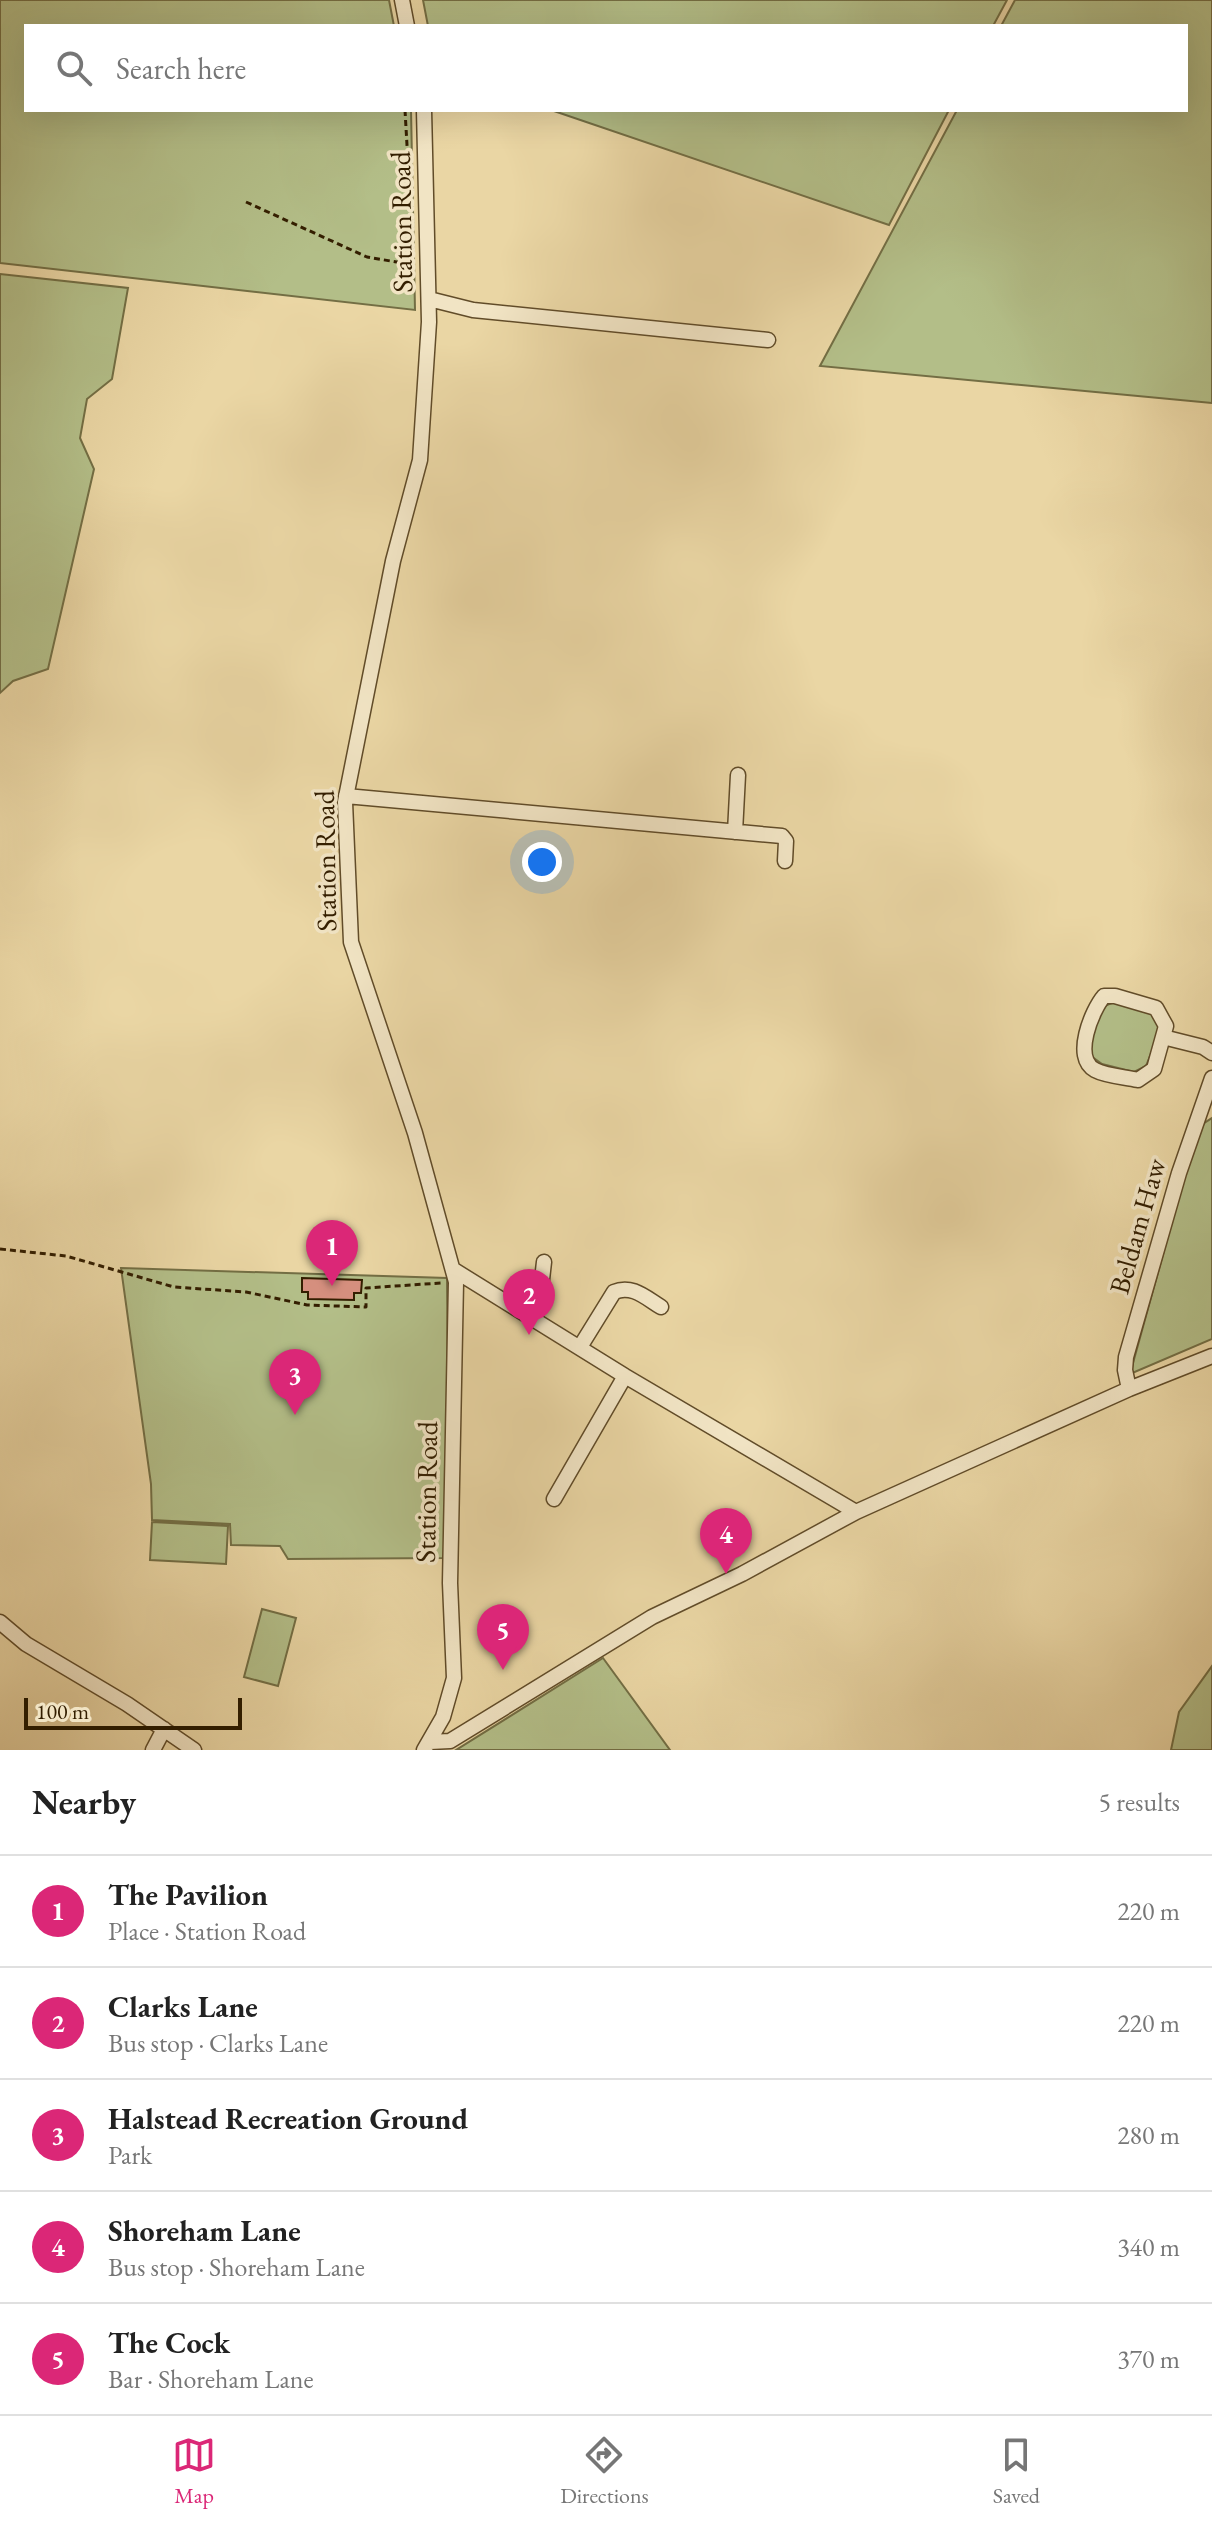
<!DOCTYPE html>
<meta charset="utf-8">
<style>
:root{--surface:#fff;--page:#f2f2f2;--text:#222;--muted:#767676;--line:#e0e0e0;--accent:#db2777}
body{margin:0;font-family:"EB Garamond",serif;background:var(--page);color:var(--text)}
.scale{position:absolute;left:24px;bottom:20px;width:218px;box-sizing:border-box;padding-left:8px;border:4px solid #331e00;border-top:0;font-size:22px;line-height:28px;white-space:nowrap;color:#331e00;-webkit-text-stroke:6px #f1e4c4;paint-order:stroke}
.you{position:absolute;left:542px;top:862px;width:28px;height:28px;margin:-20px;border:6px solid #fff;border-radius:50%;background:#1a73e8;box-shadow:0 0 0 12px #1a73e833}
.badge{display:grid;place-items:center;width:52px;height:52px;border-radius:50%;background:var(--accent);color:#fff;font-size:26px;font-weight:700}
.pin{position:absolute;translate:-50% -66px;filter:drop-shadow(0 2px 4px #0008)}
.pin::after{content:'';position:absolute;top:42px;width:28px;height:24px;background:inherit;clip-path:polygon(0 0,100% 0,50% 100%)}
.list{margin:0;padding:0;list-style:none}
h2{display:flex;justify-content:space-between;align-items:center;height:104px;margin:0;padding:0 32px;font-size:34px}
h2 small{font-size:26px;font-weight:400;color:var(--muted)}
.list li{display:grid;grid-template-columns:52px 1fr auto;gap:24px;align-items:center;box-sizing:border-box;height:112px;padding:0 32px;border-top:2px solid var(--line)}
.list b{display:block;font-size:30px;white-space:nowrap}
.list p{margin:0;font-size:26px;white-space:nowrap;color:var(--muted)}
.list em{font-size:26px;font-style:normal;color:var(--muted)}
.icon{flex:none;width:44px;height:44px;fill:none;stroke:currentColor;stroke-width:2;stroke-linecap:round;stroke-linejoin:round}
.map{position:relative;flex:none;width:1212px;height:1750px;overflow:hidden}
.search{position:absolute;background:var(--surface);box-shadow:0 8px 32px #0002;left:24px;right:24px;top:24px;height:88px;display:flex;align-items:center;gap:20px;box-sizing:border-box;padding:0 28px;border-radius:0px;color:var(--muted);font-size:30px}
.sheet{height:664px;background:var(--surface)}
nav{display:flex;justify-content:space-around;align-items:center;box-sizing:border-box;height:112px;border-top:2px solid var(--line);background:var(--surface);font-size:22px;color:var(--muted)}
nav a{display:grid;justify-items:center;gap:4px}
nav .on{color:var(--accent)}
.map>svg:first-child{display:block}
</style>
<div class="map">
<svg width="1212" height="1750" viewBox="0 0 1212 1750">
<rect width="100%" height="100%" fill="#ead6a4"/>
<filter id="stains"><feTurbulence type="fractalNoise" baseFrequency=".0025" numOctaves="4"/><feColorMatrix values="0 0 0 0 .2 0 0 0 0 .09 0 0 0 0 .02 0 0 0 .5 -.17"/></filter>
<radialGradient id="worn" r=".72"><stop offset=".6" stop-color="#630" stop-opacity="0"/><stop offset="1" stop-color="#630" stop-opacity=".3"/></radialGradient>
<path fill="#b3be88" stroke="#736e44" stroke-width="2" d="M0,0h389l5,26h-368v84h385l4,200 -415,-47z
M423,0h584l-14,26h-565z
M1015,0h197v403l-392,-37 137,-256h229v-84h-185z
M551,110h398l-60,115z
M0,274l128,14 -16,91 -25,20 -7,39 14,31 -46,200 -35,12 -13,12z
M1115,1002l36,9 10,17 -15,38 -12,6 -32,-8 -11,-8c-1,-9 4,-41 11,-48 1,-1 11,-6 13,-6z
M1212,1118v221l-82,35 68,-247z
M121,1268l326,10 2,280 -161,1 -8,-13 -49,-1 -1,-21 -78,-4 -1,-36z
M152,1522l76,4 -2,38 -76,-4z
M262,1609l34,9 -18,68 -34,-9z
M603,1658l67,92h-214z
M1212,1666v84h-41l8,-38z"/>
<path fill="#d58f7e" stroke="#331e00" stroke-width="2" d="M302,1278l60,2 -1,13h-7v7l-46,-1v-7h-6z"/>
<g fill="none" stroke-linecap="round" stroke-linejoin="round">
<g stroke="#614c29" stroke-width="17">
<path id="minor" d="M402,0l5,26
M424,110l5,212 -9,138 -27,101 -48,241 6,140 64,191 41,149 -6,301 4,95 -11,39 -19,33
M429,299l44,11 295,30
M346,796l436,40 4,5 -1,20
M735,832l3,-57
M1104,996h11l41,12 10,18 -12,43 -16,11c-13,-3 -32,-4 -43,-10 -23,-12 -3,-60 9,-74z
M1163,1037l40,10 9,6
M454,1270l171,106 231,136
M534,1318l6,-21 4,-35
M580,1347l34,-55c18,-8 32,6 47,15
M1129,1389l-4,-19 1,-13 53,-184 33,-95
M554,1499l71,-123
M0,1622l26,22 101,60 67,46
M430,1742l20,-1 202,-124 90,-43 114,-62 273,-123 83,-33
M153,1750l11,-21"/>
</g>
<path stroke="#331e00" stroke-width="3" stroke-dasharray="6 4" stroke-linecap="butt" d="M405,110l5,88
M246,202l121,55 47,8
M0,1249l66,7 108,31 72,5 61,13 59,2v-19l75,-5"/>
<use href="#minor" stroke="#f1e4c4" stroke-width="14"/>
</g>
<g text-anchor="middle" dominant-baseline="central" stroke-width="7" stroke-linejoin="round" paint-order="stroke">
<g font-size="28" fill="#331e00" stroke="#f1e4c4">
<text transform="translate(401 222) rotate(-91)">Station Road</text>
<text transform="translate(325 861) rotate(-91)">Station Road</text>
<text transform="translate(1137 1226) rotate(-74)">Beldam Haw</text>
<text transform="translate(426 1492) rotate(-89)">Station Road</text>
</g>
</g>
<rect width="100%" height="100%" filter="url(#stains)"/>
<rect width="100%" height="100%" fill="url(#worn)"/>
</svg>
<div class="scale">100 m</div>
<div class="you"></div>
<div class="pin badge" style="left:332px;top:1286px">1</div>
<div class="pin badge" style="left:529px;top:1335px">2</div>
<div class="pin badge" style="left:295px;top:1415px">3</div>
<div class="pin badge" style="left:726px;top:1574px">4</div>
<div class="pin badge" style="left:503px;top:1670px">5</div>
<div class="search"><svg class="icon" aria-label="search" viewBox="0 0 24 24"><circle cx="10" cy="10" r="6"/><path d="M15 15l6 6"/></svg>Search here</div>
</div>
<section class="sheet">
<h2>Nearby<small>5 results</small></h2>
<ul class="list">
<li><span class="badge">1</span><div><b>The Pavilion</b><p>Place · Station Road</p></div><em>220 m</em></li>
<li><span class="badge">2</span><div><b>Clarks Lane</b><p>Bus stop · Clarks Lane</p></div><em>220 m</em></li>
<li><span class="badge">3</span><div><b>Halstead Recreation Ground</b><p>Park</p></div><em>280 m</em></li>
<li><span class="badge">4</span><div><b>Shoreham Lane</b><p>Bus stop · Shoreham Lane</p></div><em>340 m</em></li>
<li><span class="badge">5</span><div><b>The Cock</b><p>Bar · Shoreham Lane</p></div><em>370 m</em></li>
</ul>
</section>
<nav>
<a class="on"><svg class="icon" aria-label="map" viewBox="0 0 24 24"><path d="M3 6l6-2 6 2 6-2v14l-6 2-6-2-6 2zM9 4v14M15 6v14"/></svg>Map</a>
<a><svg class="icon" aria-label="directions" viewBox="0 0 24 24"><path d="M12 3l9 9-9 9-9-9zM9 14v-3h6M13 9l2 2-2 2"/></svg>Directions</a>
<a><svg class="icon" aria-label="saved" viewBox="0 0 24 24"><path d="M7 4h10v16l-5-4-5 4z"/></svg>Saved</a>
</nav>
